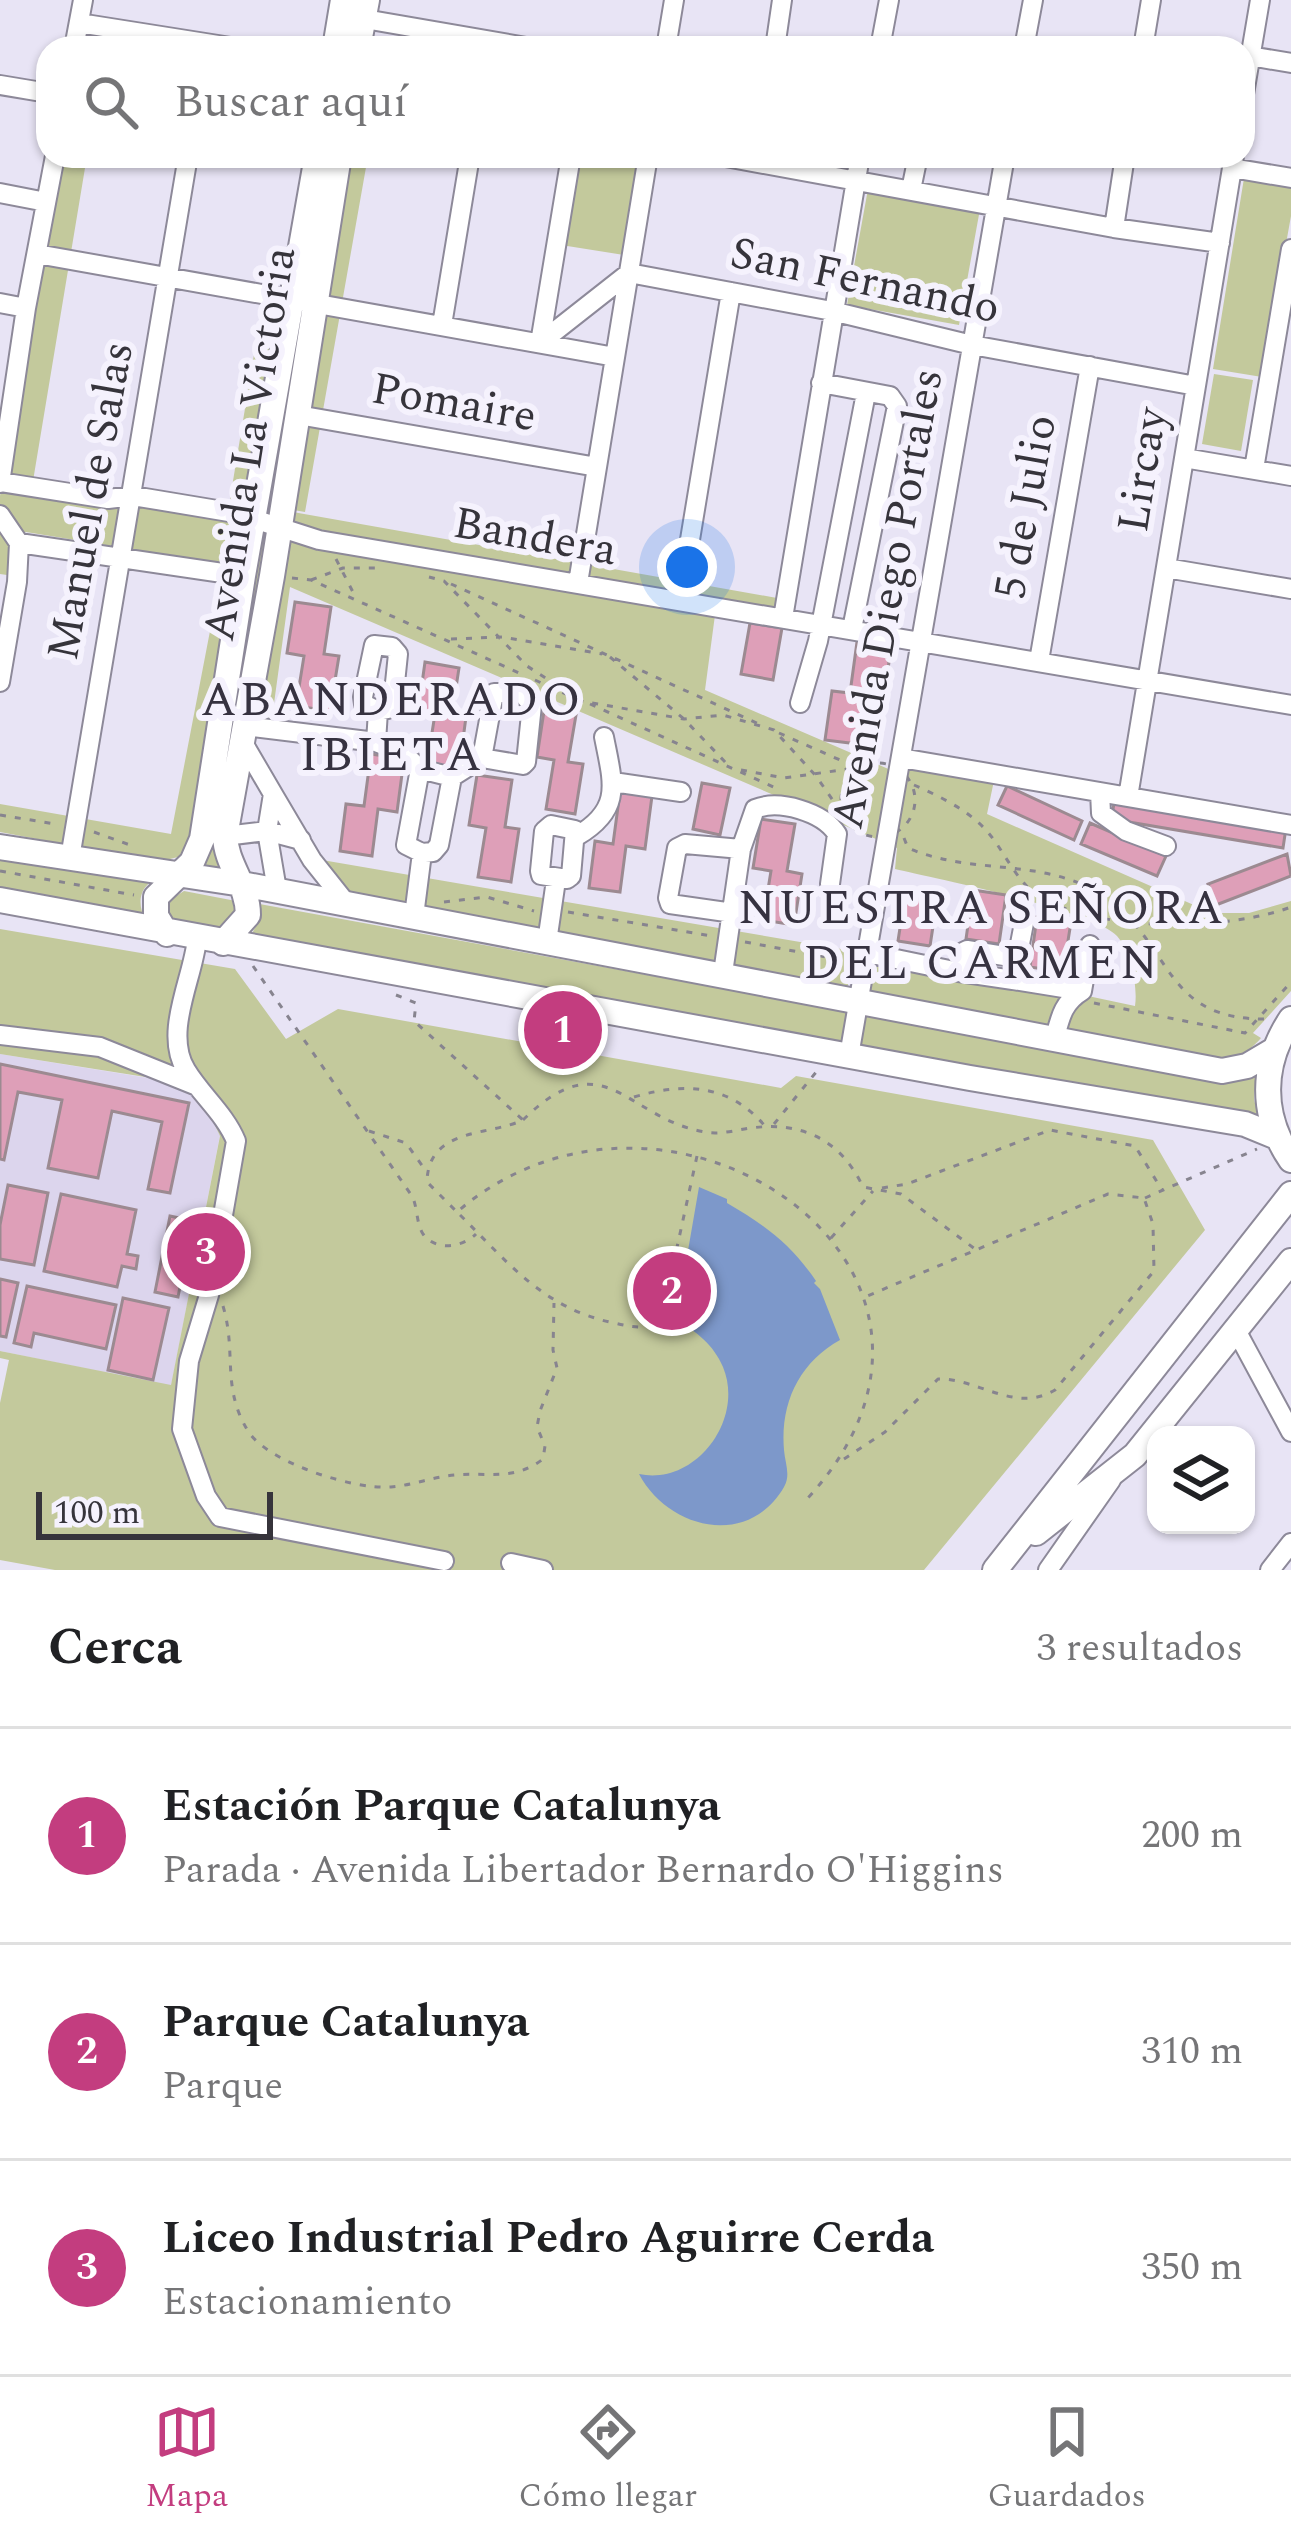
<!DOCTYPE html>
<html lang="es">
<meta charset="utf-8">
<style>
:root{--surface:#fff;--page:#f6f6f6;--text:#202124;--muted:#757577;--line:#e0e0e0;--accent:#c33d7f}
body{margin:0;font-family:Spectral,serif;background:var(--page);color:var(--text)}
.controls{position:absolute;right:36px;bottom:36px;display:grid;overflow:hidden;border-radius:24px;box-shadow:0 3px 9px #0004}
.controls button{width:108px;height:108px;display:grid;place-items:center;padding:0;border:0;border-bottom:3px solid var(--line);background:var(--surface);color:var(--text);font:60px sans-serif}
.scale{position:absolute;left:36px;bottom:30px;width:237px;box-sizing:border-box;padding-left:12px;border:6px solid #36343b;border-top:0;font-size:33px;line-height:42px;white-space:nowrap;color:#36343b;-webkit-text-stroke:9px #f5f2fd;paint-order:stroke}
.you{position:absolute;left:687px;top:567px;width:42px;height:42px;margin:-30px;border:9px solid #fff;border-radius:50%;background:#1a73e8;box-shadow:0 0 0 18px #1a73e833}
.badge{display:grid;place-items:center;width:78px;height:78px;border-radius:50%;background:var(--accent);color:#fff;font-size:39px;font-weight:700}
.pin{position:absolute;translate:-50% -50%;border:6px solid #fff;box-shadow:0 3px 12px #0006}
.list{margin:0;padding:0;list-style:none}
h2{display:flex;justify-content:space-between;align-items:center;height:156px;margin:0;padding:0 48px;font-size:51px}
h2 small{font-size:39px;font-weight:400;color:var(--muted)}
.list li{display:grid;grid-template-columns:78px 1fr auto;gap:36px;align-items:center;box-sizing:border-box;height:216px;padding:0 48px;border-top:3px solid var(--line)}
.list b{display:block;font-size:45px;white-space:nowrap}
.list p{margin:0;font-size:39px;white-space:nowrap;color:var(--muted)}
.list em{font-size:39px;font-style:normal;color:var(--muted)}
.icon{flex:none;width:66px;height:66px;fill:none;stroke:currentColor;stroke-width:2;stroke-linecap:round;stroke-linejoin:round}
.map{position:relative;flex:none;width:1291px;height:1570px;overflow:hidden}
.search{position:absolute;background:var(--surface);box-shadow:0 3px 9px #0004;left:36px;right:36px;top:36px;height:132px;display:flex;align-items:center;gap:30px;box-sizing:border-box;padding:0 42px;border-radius:36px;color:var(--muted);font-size:45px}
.sheet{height:804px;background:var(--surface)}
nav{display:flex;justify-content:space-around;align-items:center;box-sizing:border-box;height:168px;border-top:3px solid var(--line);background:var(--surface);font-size:33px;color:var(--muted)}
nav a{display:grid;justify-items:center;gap:6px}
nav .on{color:var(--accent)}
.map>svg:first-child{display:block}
</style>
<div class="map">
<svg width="1291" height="1570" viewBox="0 0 1291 1570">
<rect width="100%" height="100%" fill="#e8e4f5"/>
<path fill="#dcd5ed" d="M0,1054l197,32 23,49 -49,251 -171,-35z"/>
<path fill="#c3c99c" d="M55,156h32l-55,331 218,20 -10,60 -214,-35 -11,5 -8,38 -7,-1v-78z
M317,156h51l-63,356 -75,-13 34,-205 28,4z
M575,156h65l-16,99 -63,-10z
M1245,172l46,10v34l-29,161 -49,-8z
M868,189l112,20 -21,116 -112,-20z
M1214,374l39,6 -12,71 -39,-7z
M259,506l518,92v12l-60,-10 -12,90 202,87 5,-18 84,12 -9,43 225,99h37l42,-12v90l-38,42 8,5c-13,15 -23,18 -42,22l-351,-64 7,-45 260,55c3,-19 -4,-54 -18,-70 -22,-25 -183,-58 -222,-67l2,-21 -607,-261 -18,131 -31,-5 -17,157 -34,-4 -2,-21 -10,12 -20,5 -158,-30v-28l171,30 49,-255 25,3z
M0,855l151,27c-13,8 -13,26 -5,38l-146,-25z
M322,860l531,91 -6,40 -505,-98z
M184,891l52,10 4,4 -11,26 -55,-7 -7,-6 -2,-15z
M254,903l969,177 13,1 20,-9 -2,27 5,21 -1010,-181 7,-13z
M0,929l235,40 51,70 52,-30 443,79 15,-12 357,64 52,90 -281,340h-869l-55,-10v-157l9,-43 -9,-2v-7l171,34 49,-249 -24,-51 -196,-31z"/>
<path fill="#7d98ca" d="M699,1187l28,12v4c38,22 64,41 89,78l-2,2 6,6 20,51c-41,23 -60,63 -56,110 1,13 7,25 0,37 -36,62 -116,42 -145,-13 56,12 106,-54 84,-107 -10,-23 -26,-35 -47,-47z"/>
<path fill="#de9fb8" stroke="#9c8a91" stroke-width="3" d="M295,602l36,5 -7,47 15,2 -9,55 -34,-5 8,-50 -17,-3z
M750,623l32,5 -9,52 -32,-6z
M857,642l34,4 -7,55 -20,-3 -6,46 -33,-4 7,-49 18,2z
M425,662l34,6 -7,46 14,3 -7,52 -32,-5 8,-50 -17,-2z
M544,711l32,4 -8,47 15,2 -8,50 -29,-5 8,-49 -17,-3z
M371,754l33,5 -7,53 -19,-3 -6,47 -32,-5 6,-47 18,2z
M477,775l35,5 -7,47 14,2 -8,53 -33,-5 8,-49 -17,-3z
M702,783l28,5 -10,47 -27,-6z
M1007,786l75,35 -8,19 -76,-35z
M620,792l32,4 -7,53 -19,-3 -6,46 -31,-4 6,-47 18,3z
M1115,799l171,29 -3,20 -172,-29z
M761,819l34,5 -8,47 15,3 -8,51 -31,-5 8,-49 -18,-3z
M1090,823l76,33 -9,20 -76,-32z
M1287,854l4,22 -75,29 -8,-21z
M906,889l32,5 -8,52 -32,-5z
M973,890l33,5 -7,49 -33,-5z
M1037,917l34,5 -8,50 -33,-5z
M0,1064l189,39 -19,90 -22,-4 14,-67 -50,-11 -14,67 -50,-10 14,-68 -44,-8 -14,68 -4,-1z
M8,1185l40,8 -14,72 -34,-6v-34z
M61,1194l75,16 -9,44 11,2 -2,13 -14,-3 -5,21 -73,-16z
M170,1216l23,5 -15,76 -23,-5z
M0,1279l18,4 -12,54 -6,-1z
M27,1286l89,19 -10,44 -72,-16 -3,14 -17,-4z
M123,1298l46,10 -16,72 -45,-10z"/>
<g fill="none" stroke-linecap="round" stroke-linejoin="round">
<g stroke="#8d8999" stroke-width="22">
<path id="minor" d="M353,17l179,31
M79,23l158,25
M74,48l9,-48
M666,48l8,-48
M775,48l7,-48
M880,48l9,-48
M1024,48l9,-48
M1143,48l8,-48
M1250,56l41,7
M0,85l48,8
M1243,100l17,-100
M720,156l394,72 106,15
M1232,168l59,10
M911,190l7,-34
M0,193l46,9
M1114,228l11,-72
M37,254l578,103
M0,303l26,5
M442,325l28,-169
M540,343l89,-70 203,38 140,34 224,41
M540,343l31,-187
M821,383l69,13 7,10 -45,223
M298,415l299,52
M1184,458l107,18
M1254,469l37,-220
M0,482l108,17 25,-3 102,17 84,27 972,165
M0,483l26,-175 29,-152
M0,515l19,28 -2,39 -17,100
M19,543l224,33
M1166,568l125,21
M578,583l70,-427
M680,600l51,-308
M783,618l77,-462
M374,645l18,2 6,7 -5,48 -5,7 -10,2 -14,-7 -1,-7z
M1039,661l51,-295
M800,703l18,-62 48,-248
M378,711l-2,31 26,10 18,17
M245,726l131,16
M901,758l390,67
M420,769l32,8 -13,68 -6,7 -11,1 -16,-8z
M452,777l30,-19 12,-65h28l10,12 -6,57 -3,3 -41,-7
M613,782l68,10
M1100,792l1,21 25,18 40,15
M273,794l39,66 35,44
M1128,797l106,-641
M551,825l24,5 -4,46 -4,3 -26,-4 -1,-4 4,-40z
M225,836l42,-5 6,-37 -31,-53
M577,836c46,-27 36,-53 27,-99
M741,849l14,-40c24,-10 68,3 82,25l-7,50
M70,858l118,-702
M277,890l-10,-59 34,9
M414,916l8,-63
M1024,923l-11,57 69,11
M197,939c-4,40 -34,93 -11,131 15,25 39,44 50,71l-27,154 -20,66 -7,68 24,67 14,21 224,44
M547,942l9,-62
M867,953l92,19
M723,973l18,-124 -56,-5 -8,4 -9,50 2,6 63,9
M1013,980l-54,-8 4,-20 4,-2 50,8
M0,1035l100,12 97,39
M1054,1041c6,-22 8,-38 28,-50l8,-46
M849,1056l156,-900
M1237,1332l54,100
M511,1563l32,7
M1048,1570l63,-90
M1270,1570l21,-27"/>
</g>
<g stroke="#8d8999" stroke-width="28">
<path id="major" d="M335,48l8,-48
M358,48l9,-48
M0,847l242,37 980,187 25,-5 27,-16
M0,900l970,178 275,46 32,13
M167,934l-11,-18v-19l36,-35 10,-23 41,-263 74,-420
M223,943l25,-28c0,-30 -22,-50 -23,-79l47,-260 67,-420
M1291,1019c-30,45 -31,96 0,141
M1036,1533l99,-78 156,-194
M995,1570l296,-376"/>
</g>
<path stroke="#87848f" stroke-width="3" stroke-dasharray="6 9" stroke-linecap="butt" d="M336,559l20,39
M429,577l15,4 83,85 54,35 103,18 39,-4 51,15 42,46 25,36
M292,578l19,2 215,96
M311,580l32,-12h36
M451,584l308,140
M451,639l51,-2 100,17
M610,657l74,62 43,45
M535,680l35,16
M590,704l188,85
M779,733l79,35
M841 800a37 37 0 1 1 74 0a37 37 0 1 1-74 0Z
M741,770l43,8 72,-10
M914,785c25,11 52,24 71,44 18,19 30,51 52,66 58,38 191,36 254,12
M0,815l55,9
M94,832l36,13
M904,838l4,10c66,29 140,7 201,52 66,50 55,121 160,119
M0,871l134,24
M444,902l43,-5 47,14
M568,912l144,24
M745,942l103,19
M253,966l159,230c6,12 4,27 11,38 13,18 40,13 53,0
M396,995l20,8 -2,18 109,99c-33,16 -95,7 -96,62l29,29
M1094,1003l151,30 46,-51
M634,1097c51,-15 95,-13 131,29
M523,1120c82,-81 103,-1 182,12 15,3 31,-2 46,-4 51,-7 90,12 112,59l38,7 74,55
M774,1124l43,-53
M369,1131l37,12 20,28
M697,1156l-37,169c-17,4 -29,2 -46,-2 -72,-15 -106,-61 -157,-111 210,-181 562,57 350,287
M882,1188l25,-4 143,-54 85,16 27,44
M1145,1198l112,-49
M831,1238l42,-47
M223,1306c14,47 -2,81 25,125 20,32 107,59 143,56 22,-2 42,-10 64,-12 33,-3 60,6 88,-16l2,-13 -8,-19 3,-16 17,-43 -4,-18 1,-47
M844,1459l41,-27 53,-53c40,-1 77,35 117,11l99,-119 -1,-47 -9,-26 -36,-4 -243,103"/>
<use href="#minor" stroke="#fff" stroke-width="18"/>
<use href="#major" stroke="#fff" stroke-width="24"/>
</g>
<g text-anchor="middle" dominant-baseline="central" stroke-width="12" stroke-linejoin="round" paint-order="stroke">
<g font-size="45" fill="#36343b" stroke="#f5f2fd">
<text transform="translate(865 281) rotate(12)">San Fernando</text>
<text transform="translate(454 403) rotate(10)">Pomaire</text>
<text transform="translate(250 444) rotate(-81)">Avenida La Victoria</text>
<text transform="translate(1143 470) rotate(-81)">Lircay</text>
<text transform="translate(91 501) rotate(-80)">Manuel de Salas</text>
<text transform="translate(1026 507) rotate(-80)">5 de Julio</text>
<text transform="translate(535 537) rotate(10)">Bandera</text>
<text transform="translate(888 599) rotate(-80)">Avenida Diego Portales</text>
</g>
<g font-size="48" letter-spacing="3" fill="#363240" stroke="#f5f2fd">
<text x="392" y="700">ABANDERADO<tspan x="392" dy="55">IBIETA</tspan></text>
<text x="982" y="908">NUESTRA SEÑORA<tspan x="982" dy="55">DEL CARMEN</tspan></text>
</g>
</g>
</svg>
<div class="controls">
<button><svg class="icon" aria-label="layers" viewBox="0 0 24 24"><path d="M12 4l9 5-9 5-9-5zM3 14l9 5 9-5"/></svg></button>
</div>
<div class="scale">100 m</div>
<div class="you"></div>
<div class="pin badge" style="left:563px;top:1030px">1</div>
<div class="pin badge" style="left:672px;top:1291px">2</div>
<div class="pin badge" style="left:206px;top:1252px">3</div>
<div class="search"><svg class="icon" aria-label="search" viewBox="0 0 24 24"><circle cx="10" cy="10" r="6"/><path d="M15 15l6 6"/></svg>Buscar aquí</div>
</div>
<section class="sheet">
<h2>Cerca<small>3 resultados</small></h2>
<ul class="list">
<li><span class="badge">1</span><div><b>Estación Parque Catalunya</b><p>Parada · Avenida Libertador Bernardo O'Higgins</p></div><em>200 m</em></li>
<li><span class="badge">2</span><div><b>Parque Catalunya</b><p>Parque</p></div><em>310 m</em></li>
<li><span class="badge">3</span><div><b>Liceo Industrial Pedro Aguirre Cerda</b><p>Estacionamiento</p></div><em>350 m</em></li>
</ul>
</section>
<nav>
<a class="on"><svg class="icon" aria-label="map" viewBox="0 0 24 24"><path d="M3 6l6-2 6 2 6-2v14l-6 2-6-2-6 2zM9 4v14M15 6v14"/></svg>Mapa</a>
<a><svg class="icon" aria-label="directions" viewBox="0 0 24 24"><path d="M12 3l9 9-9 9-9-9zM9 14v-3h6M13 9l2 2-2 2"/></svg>Cómo llegar</a>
<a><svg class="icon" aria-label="saved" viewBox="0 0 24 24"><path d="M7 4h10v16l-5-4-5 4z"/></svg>Guardados</a>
</nav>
